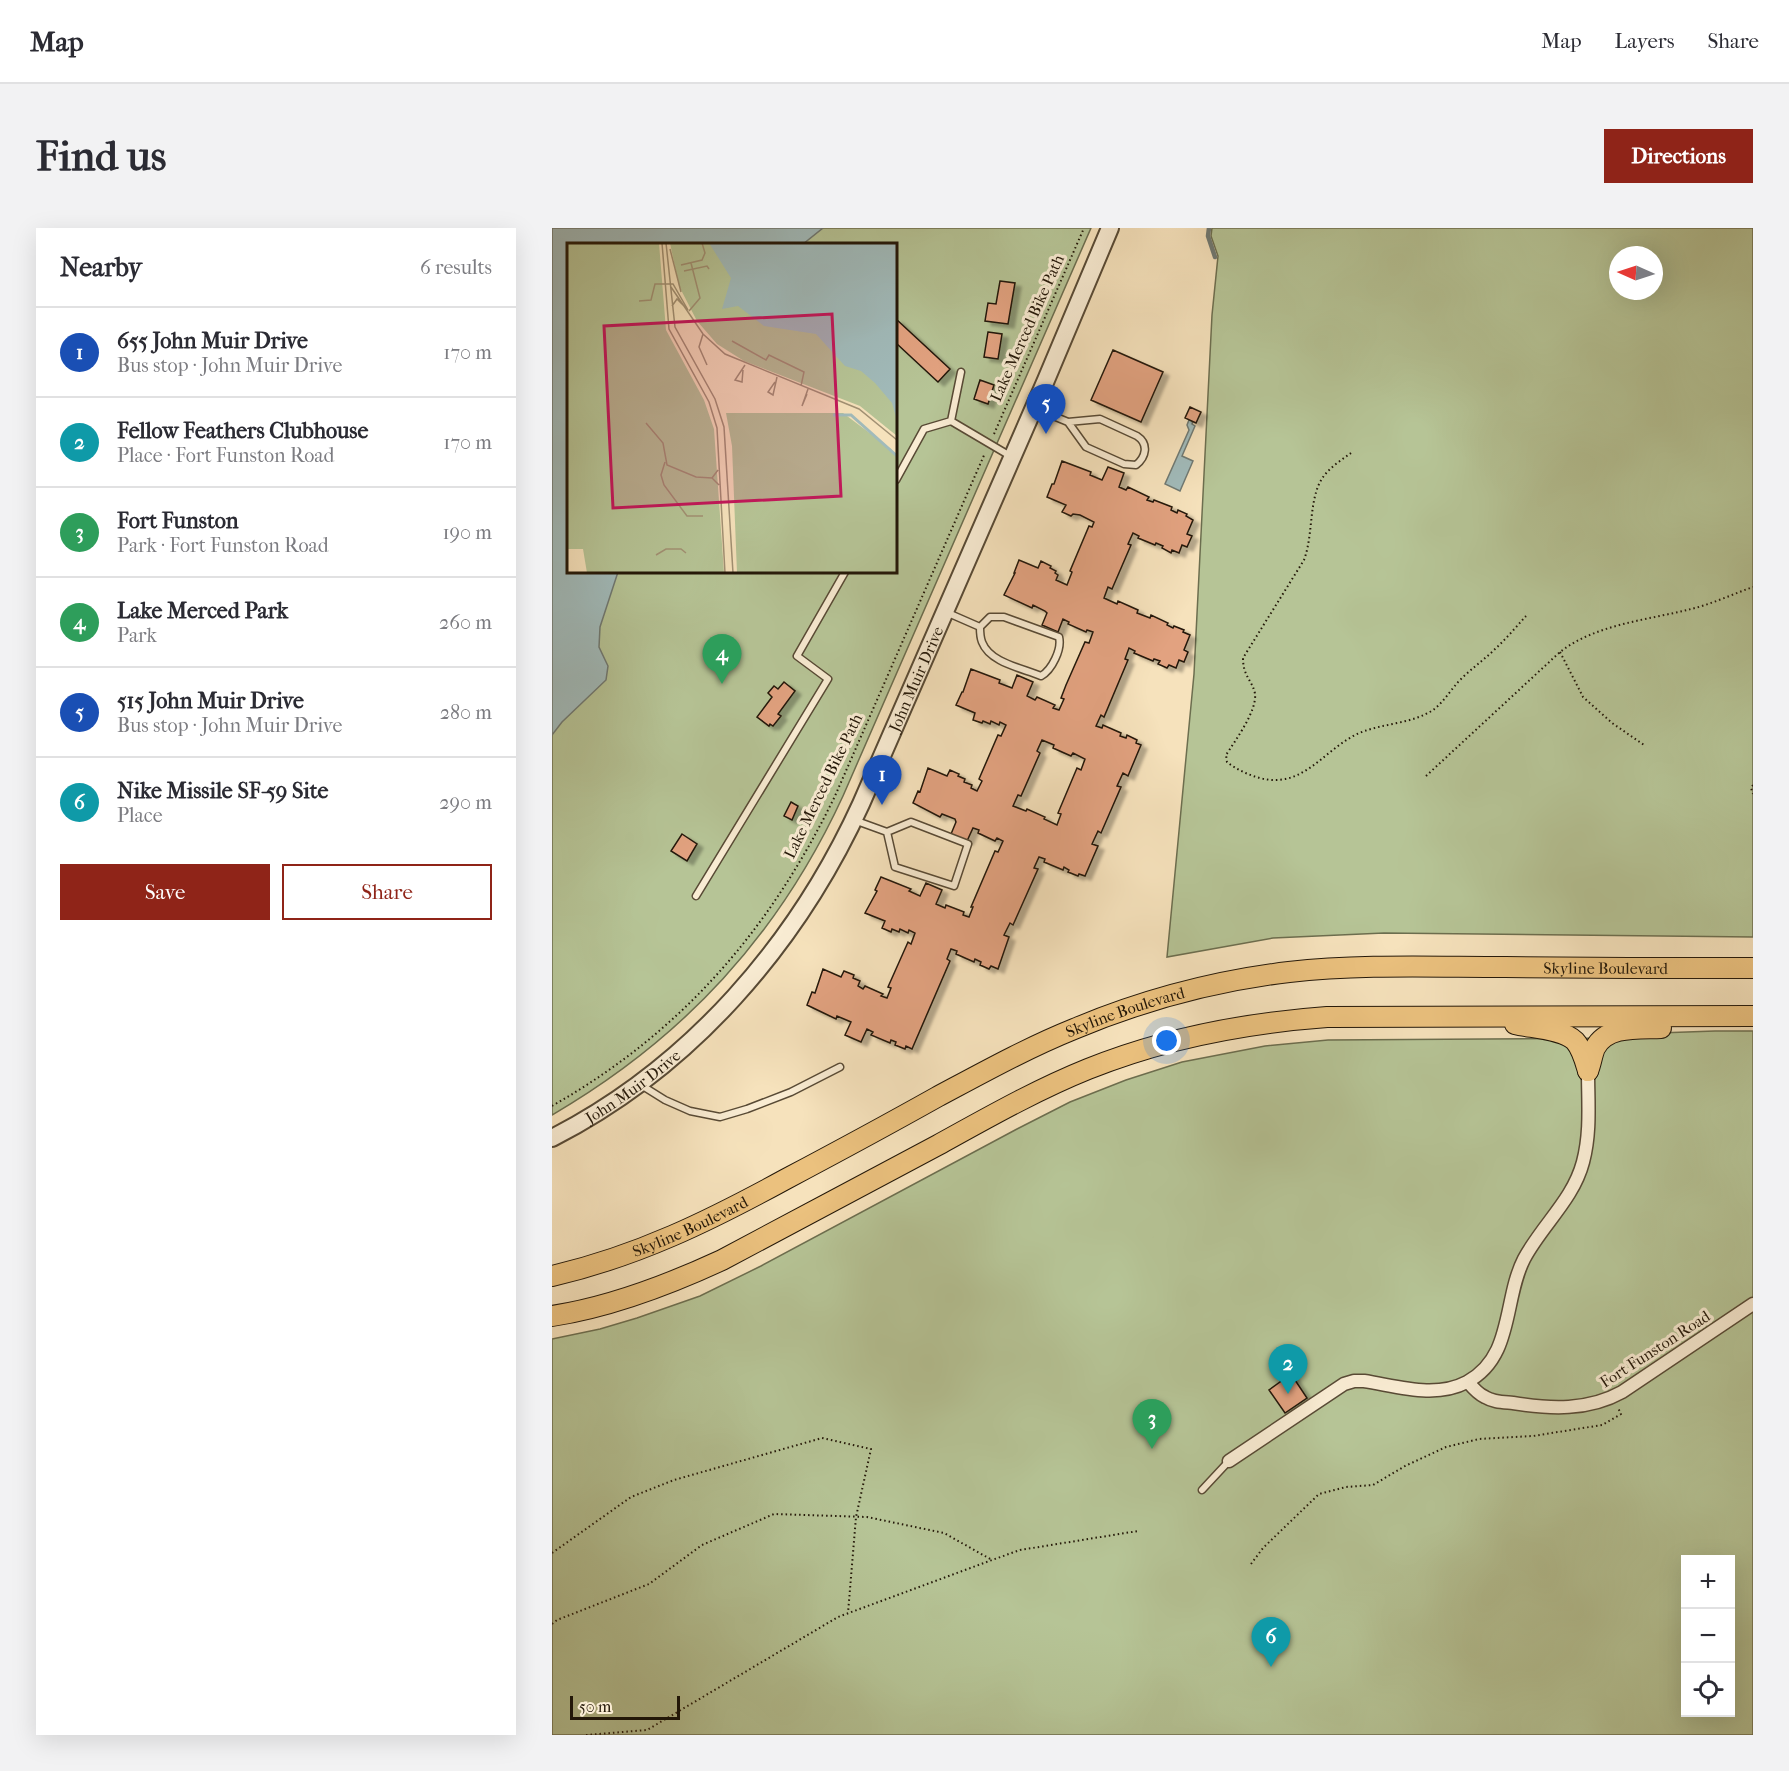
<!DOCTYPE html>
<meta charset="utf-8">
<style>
:root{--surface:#fff;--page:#f2f2f3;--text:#2b2b33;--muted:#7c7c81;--line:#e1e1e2;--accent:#8f2418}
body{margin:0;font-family:"IM FELL French Canon",serif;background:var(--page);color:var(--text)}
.controls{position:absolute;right:18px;bottom:18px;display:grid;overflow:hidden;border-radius:0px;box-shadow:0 6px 24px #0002}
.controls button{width:54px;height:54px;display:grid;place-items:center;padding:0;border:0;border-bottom:2px solid var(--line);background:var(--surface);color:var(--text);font:30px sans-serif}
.compass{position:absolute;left:1057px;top:18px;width:54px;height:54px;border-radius:50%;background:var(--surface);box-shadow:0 6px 24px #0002;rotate:273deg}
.scale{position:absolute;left:18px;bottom:15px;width:110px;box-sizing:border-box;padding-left:6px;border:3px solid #231708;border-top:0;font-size:16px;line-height:21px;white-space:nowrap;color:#231708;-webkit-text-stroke:4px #f9ecd3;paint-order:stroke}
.you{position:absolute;left:615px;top:813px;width:21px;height:21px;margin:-15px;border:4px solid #fff;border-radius:50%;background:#1a73e8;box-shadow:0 0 0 9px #1a73e833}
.badge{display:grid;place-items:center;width:39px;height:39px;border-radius:50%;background:var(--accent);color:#fff;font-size:20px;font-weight:700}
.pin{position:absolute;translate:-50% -50px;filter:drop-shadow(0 2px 3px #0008)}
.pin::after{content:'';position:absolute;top:32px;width:21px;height:18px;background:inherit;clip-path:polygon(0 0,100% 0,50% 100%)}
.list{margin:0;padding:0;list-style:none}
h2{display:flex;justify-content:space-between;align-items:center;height:78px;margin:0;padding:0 24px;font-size:26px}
h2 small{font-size:20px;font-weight:400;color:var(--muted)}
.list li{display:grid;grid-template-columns:39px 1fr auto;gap:18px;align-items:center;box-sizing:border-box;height:90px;padding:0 24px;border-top:2px solid var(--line)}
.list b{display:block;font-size:22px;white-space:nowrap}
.list p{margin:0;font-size:20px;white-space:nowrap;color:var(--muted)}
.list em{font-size:20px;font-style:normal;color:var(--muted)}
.actions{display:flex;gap:12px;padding:18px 24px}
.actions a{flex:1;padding:14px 0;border:2px solid var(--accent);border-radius:0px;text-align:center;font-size:21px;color:var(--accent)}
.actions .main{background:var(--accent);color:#fff}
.icon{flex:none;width:33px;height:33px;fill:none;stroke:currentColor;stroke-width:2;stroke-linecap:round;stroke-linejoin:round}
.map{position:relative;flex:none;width:1201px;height:1507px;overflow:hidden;border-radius:0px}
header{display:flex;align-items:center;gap:36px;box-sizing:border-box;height:84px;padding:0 30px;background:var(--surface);border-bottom:2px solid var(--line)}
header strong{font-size:28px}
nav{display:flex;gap:33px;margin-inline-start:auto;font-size:21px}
.intro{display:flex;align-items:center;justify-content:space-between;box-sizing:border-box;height:144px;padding:0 36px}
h1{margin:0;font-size:42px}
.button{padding:15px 27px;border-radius:0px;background:var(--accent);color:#fff;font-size:21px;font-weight:700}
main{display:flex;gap:36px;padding:0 36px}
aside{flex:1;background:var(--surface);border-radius:0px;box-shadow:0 6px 24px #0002}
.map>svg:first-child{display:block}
</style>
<header>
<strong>Map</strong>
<nav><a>Map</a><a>Layers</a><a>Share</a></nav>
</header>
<div class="intro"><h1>Find us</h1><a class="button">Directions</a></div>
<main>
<aside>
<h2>Nearby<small>6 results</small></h2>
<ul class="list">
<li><span class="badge" style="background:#1a4fb4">1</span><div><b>655 John Muir Drive</b><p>Bus stop · John Muir Drive</p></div><em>170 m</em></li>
<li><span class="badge" style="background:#0f9aa8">2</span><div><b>Fellow Feathers Clubhouse</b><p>Place · Fort Funston Road</p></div><em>170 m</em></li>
<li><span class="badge" style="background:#2e9e5b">3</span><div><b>Fort Funston</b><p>Park · Fort Funston Road</p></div><em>190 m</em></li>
<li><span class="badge" style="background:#2e9e5b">4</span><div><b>Lake Merced Park</b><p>Park</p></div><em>260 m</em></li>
<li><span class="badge" style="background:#1a4fb4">5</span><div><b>515 John Muir Drive</b><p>Bus stop · John Muir Drive</p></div><em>280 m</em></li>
<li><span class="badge" style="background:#0f9aa8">6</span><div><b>Nike Missile SF-59 Site</b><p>Place</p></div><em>290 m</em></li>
</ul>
<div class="actions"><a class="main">Save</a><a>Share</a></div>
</aside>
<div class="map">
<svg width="1201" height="1507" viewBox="0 0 1201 1507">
<defs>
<filter id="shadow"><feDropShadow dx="6" dy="4" stdDeviation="1.5" flood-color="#0004"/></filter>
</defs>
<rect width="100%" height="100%" fill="#f6e2bc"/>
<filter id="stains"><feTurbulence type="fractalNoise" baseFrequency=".00333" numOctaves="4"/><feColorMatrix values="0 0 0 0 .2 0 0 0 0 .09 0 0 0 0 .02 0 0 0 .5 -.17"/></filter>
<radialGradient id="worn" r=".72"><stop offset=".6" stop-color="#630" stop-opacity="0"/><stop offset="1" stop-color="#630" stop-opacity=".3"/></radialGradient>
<path fill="#b6c496" stroke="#6c6e4f" stroke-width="1.5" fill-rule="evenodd" d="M0,0h539l-248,568c-64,139 -159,242 -291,319zM16,16h328v328h-328z
M660,0h541v709l-369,-4 -111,5 -106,19 27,-283 18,-359 6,-59 -7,-20zM1066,27h36v36h-36z
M1163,803h38v704h-1201v-396l48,-10 37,-11 63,-22 61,-30 256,-137 53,-27 56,-22 56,-18 83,-16 63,-6 294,-2 8,-4zM1134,1332h44v152h-44z"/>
<path fill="#a1bbbb" stroke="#6f7973" stroke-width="1.5" d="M0,0h271l-20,16h-235v328h50l-18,55 -1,20 9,19 -2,14 -44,42 -10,13z
M637,192l4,1 -1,3 3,2 -13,30 11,5 -13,30 -15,-7 24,-54 -2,-5z"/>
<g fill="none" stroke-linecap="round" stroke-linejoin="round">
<path stroke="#6f7973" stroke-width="4.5" d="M657,0l-1,8 7,21"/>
</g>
<path fill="#e2a280" stroke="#231708" stroke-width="1.5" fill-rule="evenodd" filter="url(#shadow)" d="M448,53l15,2 -7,41 -23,-3 3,-18 8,1z
M344,91l54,50 -12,13 -42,-39z
M436,104l14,2 -4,25 -14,-2z
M561,122l50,22 -22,50 -50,-22z
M428,152l14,5 -6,19 -14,-5z
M638,179l11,5 -5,11 -11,-5z
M510,233l29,11 -1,3 12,5 6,-13 16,6 -5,14 7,3 2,-3 21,10 -2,3 6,2 1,-2 18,7 -1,3 6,3 1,-3 9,4 -1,2 7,4 -6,14 5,2 -5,11 -5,-2 -3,8 -7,-3 -1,3 -9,-5 1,-2 -7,-3 -1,2 -17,-7 1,-2 -6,-3 -5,11 3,1 -19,44 -4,-2 -4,11 13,6 1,-3 20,9 -1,3 13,5 1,-3 17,8 -1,2 6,3 1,-2 10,4 -1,2 7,3 -6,15 4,2 -4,10 -5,-2 -3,8 -7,-3 -2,3 -9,-4 2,-3 -6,-2 -1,2 -19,-8 1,-2 -6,-3 -4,11 3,1 -24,57 -3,-2 -5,11 6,2 1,-3 18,8 -1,3 6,2 1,-3 10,5 -1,3 5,2 -13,31 -5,-3 -6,13 4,1 -20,46 -3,-2 -6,13 6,2 -13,30 -6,-2 -1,2 -10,-4 1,-2 -5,-3 -1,3 -19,-8 1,-3 -6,-2 -5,11 4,1 -25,56 -3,-2 -6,12 5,2 -11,32 -7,-3 -2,3 -9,-4 1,-3 -6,-3 -1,3 -18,-8 1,-3 -6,-2 -4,10 3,2 -38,88 -6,-3 -1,3 -10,-4 1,-3 -5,-2 -1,3 -19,-8 2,-3 -6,-3 -6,13 -16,-7 6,-13 -14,-6 -1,3 -29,-14 5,-13 3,1 8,-24 18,8 3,-6 10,4 -1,3 7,3 -2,5 5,3 2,-3 18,8 -2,2 6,2 4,-10 -3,-1 20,-45 3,2 4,-11 -6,-3 -1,3 -8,-4 -1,3 -7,-3 -1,3 -9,-4 3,-7 -20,-8 12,-22 -2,-1 6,-13 30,12 -2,2 11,5 6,-13 16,7 -6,14 9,4 1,-3 18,7 -1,3 6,2 4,-10h-2l24,-56 3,1 5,-11 -6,-3 -2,3 -17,-8 1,-3 -6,-2 -6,13 -16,-7 5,-12 -1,-3 -13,-5 -2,3 -27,-14 5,-12 2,1 8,-24 19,8 3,-6 9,4 -1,2 7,3 -1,3 8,3 -1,3 6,3 5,-10 -3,-2 19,-44 3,1 5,-11 -6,-3 -1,3 -8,-4 -1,3 -7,-3 -1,2 -9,-3 2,-7 -19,-8 6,-13h1l8,-23 29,11 -1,3 13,5 5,-13 16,7 -6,14 8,4 2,-3 18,8 -2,3 6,2 5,-11 -3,-1 5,-13 19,-43 4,1 4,-11 -6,-2 -1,2 -18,-8 1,-2 -6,-3 -5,13 -16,-7 5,-12 -2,-2 -12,-6 -1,3 -28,-13 11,-22h-1l5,-13 19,8 3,-7 10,5 -1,2 6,3 -1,2 3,2 -2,5 11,5 5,-13 -2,-1 19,-45 3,1 2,-5 -14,-7 -7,-1 -2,2 -9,-4 4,-7 -19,-8 5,-13h2zM490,512l12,5 -1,3 18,8 2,-3 12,6 -4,11 -4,-2 -19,45 3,1 -4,11 -13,-6 1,-2 -18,-8 -1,2 -13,-5 5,-11 3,1 19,-43 -3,-2z
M232,454l11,9 -17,23 3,2 -8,10 -3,-2 -1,2 -12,-9 15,-20 -4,-4 6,-7 4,3z
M239,574l7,4 -6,14 -8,-4z
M130,606l15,10 -10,17 -16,-10z
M739,1146l16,24 -22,15 -16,-23z"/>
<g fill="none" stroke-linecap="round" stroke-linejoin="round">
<g stroke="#584a35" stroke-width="9">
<path id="service" d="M482,180l34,14 18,25 38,17 12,1c10,-8 13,-21 1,-29l-37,-17 -32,3
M399,193l10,-49
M344,252l28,-51 27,-8 61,36
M396,385l32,14
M438,389h14l55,20c3,12 -7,33 -18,39 -19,-8 -51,-13 -59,-34 -2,-5 -2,-10 -2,-15z
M302,592l33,12 8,35 59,19 14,-42 -57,-22 -24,10
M144,668l132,-217 -31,-23 48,-84
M89,857l24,15 25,11 30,6 27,-8 44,-17 49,-25
M650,1262l27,-29"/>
</g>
<g stroke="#584a35" stroke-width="15">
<path id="minor" d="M916,1154c5,6 10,12 17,15 8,5 18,5 28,6 37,6 75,8 109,-11l131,-88
M677,1233l115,-77 10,-3h10c33,5 71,18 103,1 47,-25 36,-82 57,-123 18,-34 49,-59 59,-97 8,-30 5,-60 5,-91"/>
</g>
<g stroke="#584a35" stroke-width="20">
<g id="tertiary">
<path id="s1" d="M0,910c139,-71 245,-194 309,-334l185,-424 64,-152"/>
</g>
</g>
<g stroke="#231708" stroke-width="22">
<g id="primary">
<path d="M963,796c16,4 48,5 60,17 7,8 10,20 13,30"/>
<path d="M1036,843c3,-7 4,-16 7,-23 12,-23 44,-19 66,-20"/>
<path id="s2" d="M0,1048c86,-20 157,-55 234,-97 51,-27 101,-54 151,-82 45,-24 90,-49 137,-68 69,-29 140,-48 215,-57 71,-8 144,-5 216,-5 83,1 165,1 248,1"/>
<path d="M0,1088c59,-9 116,-31 170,-56 72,-38 144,-77 216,-115 49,-27 98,-55 150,-76 77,-31 157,-46 239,-52l426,-1"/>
</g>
</g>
<path stroke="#231708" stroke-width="2" stroke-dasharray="1.5 3" stroke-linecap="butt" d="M442,206l90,-206
M799,225c-11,8 -24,16 -31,29 -11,22 -7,54 -16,78l-61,98c0,19 10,23 12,36 2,17 -20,47 -29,61l1,7c9,7 21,13 33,16 42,11 61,-25 95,-43 24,-12 55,-10 78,-25 11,-8 18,-21 28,-31 11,-11 23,-19 34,-30 11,-10 21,-22 31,-33
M1008,424l23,45 29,26 32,22
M874,548l134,-124c36,-28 88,-32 131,-43 21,-5 42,-15 62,-22
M1201,557l-2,3 2,6
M0,878c130,-74 218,-176 283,-310l150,-343
M0,1325l79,-56 43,-17 148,-42 49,11 -15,68 -8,96
M699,1336l12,-16 56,-54 27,-7 27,-2 32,-19 41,-19 33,-8 54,-3 69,-11 19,-11 -3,-6
M0,1396l5,-4 92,-36 53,-39 72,-31 93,3 77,16 48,27
M34,1507l61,-5 191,-113 154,-57 28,-10 118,-19"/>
<use href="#service" stroke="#f9ecd3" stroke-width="6"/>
<use href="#minor" stroke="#f9ecd3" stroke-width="12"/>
<use href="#tertiary" stroke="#f9ecd3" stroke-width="16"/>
<use href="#primary" stroke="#ebc17e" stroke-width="20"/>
</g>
<g text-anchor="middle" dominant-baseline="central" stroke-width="6" stroke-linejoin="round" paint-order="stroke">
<g font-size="16" fill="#231708" stroke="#f9ecd3">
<text transform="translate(475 100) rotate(-66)">Lake Merced Bike Path</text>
<text stroke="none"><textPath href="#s1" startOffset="600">John Muir Drive</textPath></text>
<text transform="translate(271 558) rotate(-64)">Lake Merced Bike Path</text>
<text stroke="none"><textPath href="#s2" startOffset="1119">Skyline Boulevard</textPath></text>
<text stroke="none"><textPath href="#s2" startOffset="633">Skyline Boulevard</textPath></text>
<text stroke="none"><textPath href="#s1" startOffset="96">John Muir Drive</textPath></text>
<text stroke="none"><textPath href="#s2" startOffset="147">Skyline Boulevard</textPath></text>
<text transform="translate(1103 1121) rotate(-33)">Fort Funston Road</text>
</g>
</g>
<g transform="translate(15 15)">
<rect width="330" height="330" fill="#f6e2bc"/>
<path d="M0,0h92l7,87 38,70 10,29 10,144h-137l-4,-24h-16zM103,0h227v193l-37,-30 -116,-45 -27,-17 -20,-23 -18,-35zM159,170h117l48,36 6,8v116h-160l-5,-127z" fill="#b6c496"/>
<path d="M142,0h188l-1,174 -4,-14 -17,-20 -14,-12 -16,-5 -29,-32 -52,-8 -26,-20 -16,3 9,-31z" fill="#a1bbbb"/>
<path fill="none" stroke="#a1bbbb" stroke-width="3" d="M266,172h18l46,41"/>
<path fill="none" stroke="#a29174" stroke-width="1.5" d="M95,0l7,86 40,73 8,26 8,145M99,0l9,84 40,72 9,28 9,146M103,6l11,43M114,22l21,-5 3,-7 -3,-10M117,28l23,-5 2,3M104,44l32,47 22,20 134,55 38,31M72,58l12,-1 4,-16h18l15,26M105,63l5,-7 9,9M122,68l11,-13 -9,-35M136,91l-4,13 8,18M165,98l34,19 3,-5 35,17 -3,14M176,127l-1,12 -7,-2 10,-15M208,139l-7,10 5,3 4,-18M240,151l-5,12 6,-17M79,180l17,20 4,22 29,12 16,1M98,219l-4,13 3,10 23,31h16M151,227l-6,8 7,7M89,312l10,-6h15l5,4"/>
<path fill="#c2185b" fill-opacity="0.15" stroke="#c2185b" stroke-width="3" d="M265,71l9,182 -228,12 -9,-182z"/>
<rect width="330" height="330" fill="none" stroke="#231708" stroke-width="3"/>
</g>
<rect width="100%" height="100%" filter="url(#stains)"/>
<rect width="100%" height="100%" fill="url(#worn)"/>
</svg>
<div class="controls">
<button>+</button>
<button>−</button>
<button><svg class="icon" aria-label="locate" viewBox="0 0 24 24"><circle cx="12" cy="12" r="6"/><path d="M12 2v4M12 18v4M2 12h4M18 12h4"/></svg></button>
</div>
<svg class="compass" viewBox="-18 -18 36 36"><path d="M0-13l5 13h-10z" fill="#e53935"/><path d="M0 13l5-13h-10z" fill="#7c7c81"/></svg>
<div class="scale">50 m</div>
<div class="you"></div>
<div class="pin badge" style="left:330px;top:577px;background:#1a4fb4">1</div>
<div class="pin badge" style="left:736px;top:1166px;background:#0f9aa8">2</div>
<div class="pin badge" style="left:600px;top:1221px;background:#2e9e5b">3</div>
<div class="pin badge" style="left:170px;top:456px;background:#2e9e5b">4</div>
<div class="pin badge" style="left:494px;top:206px;background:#1a4fb4">5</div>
<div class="pin badge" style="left:719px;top:1439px;background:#0f9aa8">6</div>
</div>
</main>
